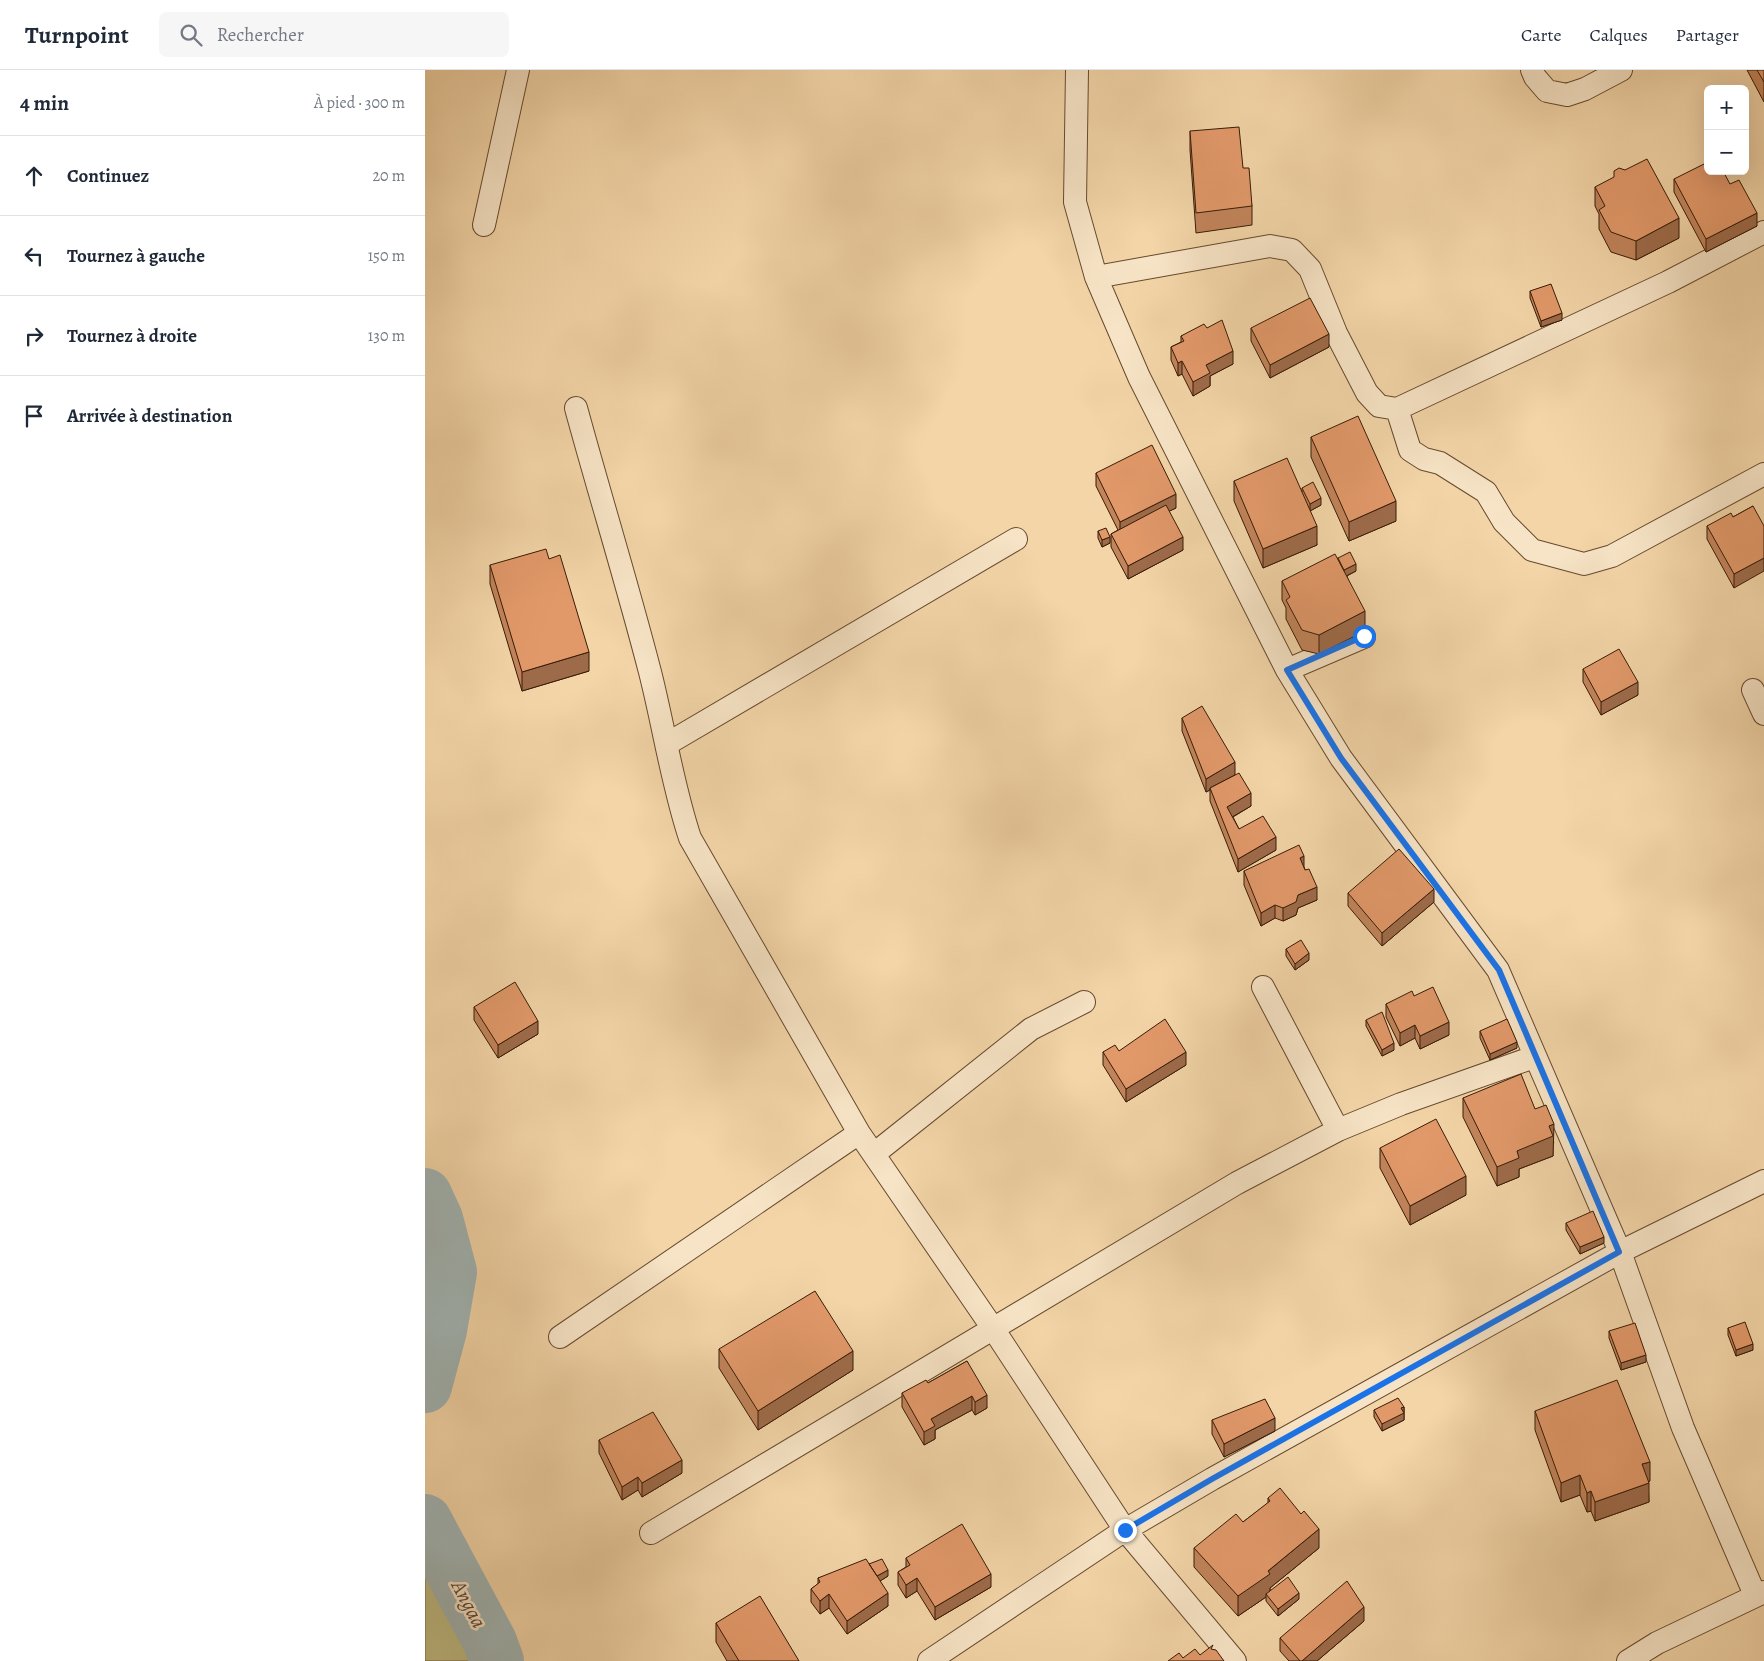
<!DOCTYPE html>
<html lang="fr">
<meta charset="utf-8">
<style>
:root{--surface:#fff;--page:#f6f6f7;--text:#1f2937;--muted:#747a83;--line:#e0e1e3}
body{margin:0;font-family:Alegreya,serif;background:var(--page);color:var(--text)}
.controls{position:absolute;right:15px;top:15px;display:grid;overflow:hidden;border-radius:8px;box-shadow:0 5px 20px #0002}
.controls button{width:45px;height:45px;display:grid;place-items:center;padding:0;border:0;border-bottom:1px solid var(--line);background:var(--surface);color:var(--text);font:25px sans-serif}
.stop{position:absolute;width:15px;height:15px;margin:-11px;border:4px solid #1a73e8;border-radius:50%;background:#fff}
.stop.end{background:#1a73e8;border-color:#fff;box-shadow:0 1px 5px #0008}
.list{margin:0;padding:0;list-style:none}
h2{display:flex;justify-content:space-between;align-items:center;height:65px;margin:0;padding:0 20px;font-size:21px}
h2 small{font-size:16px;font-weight:400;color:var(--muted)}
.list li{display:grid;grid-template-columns:32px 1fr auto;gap:15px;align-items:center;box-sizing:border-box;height:80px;padding:0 20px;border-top:1px solid var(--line)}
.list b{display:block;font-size:19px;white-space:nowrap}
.list em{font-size:16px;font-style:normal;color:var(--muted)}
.icon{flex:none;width:28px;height:28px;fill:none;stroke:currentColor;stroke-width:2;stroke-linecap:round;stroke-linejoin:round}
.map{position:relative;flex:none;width:1339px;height:1591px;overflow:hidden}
header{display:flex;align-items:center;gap:30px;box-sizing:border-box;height:70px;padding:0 25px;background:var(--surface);border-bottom:1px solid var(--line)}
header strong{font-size:24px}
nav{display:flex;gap:28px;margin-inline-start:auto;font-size:18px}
.search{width:350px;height:45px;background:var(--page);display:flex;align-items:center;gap:12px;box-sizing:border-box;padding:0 18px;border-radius:8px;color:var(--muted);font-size:19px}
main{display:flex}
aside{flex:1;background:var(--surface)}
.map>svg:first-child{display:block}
</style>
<header>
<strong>Turnpoint</strong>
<div class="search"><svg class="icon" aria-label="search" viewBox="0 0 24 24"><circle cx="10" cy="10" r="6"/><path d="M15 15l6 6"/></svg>Rechercher</div>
<nav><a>Carte</a><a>Calques</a><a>Partager</a></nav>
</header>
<main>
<aside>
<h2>4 min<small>À pied · 300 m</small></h2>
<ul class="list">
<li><svg class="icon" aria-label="ahead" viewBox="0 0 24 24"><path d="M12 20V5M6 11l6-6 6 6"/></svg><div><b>Continuez</b></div><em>20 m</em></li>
<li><svg class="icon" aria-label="left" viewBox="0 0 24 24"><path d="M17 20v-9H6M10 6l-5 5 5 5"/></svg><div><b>Tournez à gauche</b></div><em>150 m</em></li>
<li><svg class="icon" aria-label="right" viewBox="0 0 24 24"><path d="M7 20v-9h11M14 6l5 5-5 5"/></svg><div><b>Tournez à droite</b></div><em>130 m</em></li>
<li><svg class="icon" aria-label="arrive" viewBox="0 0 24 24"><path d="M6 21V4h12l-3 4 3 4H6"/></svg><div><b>Arrivée à destination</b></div></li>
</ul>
</aside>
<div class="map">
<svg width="1339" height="1591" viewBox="0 0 1339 1591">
<rect width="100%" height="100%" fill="#f3d5a8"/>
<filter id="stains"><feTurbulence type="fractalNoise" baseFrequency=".004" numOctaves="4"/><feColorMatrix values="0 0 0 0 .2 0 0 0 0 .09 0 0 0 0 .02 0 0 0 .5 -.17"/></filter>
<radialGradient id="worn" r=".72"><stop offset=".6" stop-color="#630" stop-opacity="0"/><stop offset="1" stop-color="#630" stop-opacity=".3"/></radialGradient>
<path fill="#c0bc84" stroke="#7c6c45" d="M0,1125l11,24 14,53 -10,58 -15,56z
M0,1451l65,121 7,19h-72z"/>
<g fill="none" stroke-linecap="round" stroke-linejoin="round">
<path stroke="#a1b5b4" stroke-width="54" d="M0,1125l11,24 14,53 -10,58 -15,56
M0,1451l65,121 7,19"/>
<g stroke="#674a2e" stroke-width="24">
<path id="street" d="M652,0l-2,132 21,75 43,100 148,293 54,88 157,212 122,282 63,176 72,167
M1107,0l3,7 12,14 20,4 18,-6 36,-19
M59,155l34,-155
M671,207l174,-31 22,4 18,19 26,64 31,60 12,13 18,3 271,-127 96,-50
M151,338c24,88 51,175 74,264 14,55 22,112 40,166l169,295 135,197 131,200 110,131
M972,339l13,41 14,9 16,4 46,29 18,30 28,28 52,14 28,-8 152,-82
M862,600l77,-33
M1328,620l11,24
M242,674l349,-205
M838,917l75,143
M449,1084l157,-125 53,-27
M135,1267l299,-204
M226,1463l586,-350 101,-53 63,-26 133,-47
M504,1591l196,-131 87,-51 408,-227 144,-71
M1203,1591l29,-18 107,-51"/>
</g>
<use href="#street" stroke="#f7e4c6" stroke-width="22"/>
</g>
<path fill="#c2845b" stroke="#381b06" d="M1322,0h17v32z
M765,61l53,37 9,38v19l-56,8 -6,-83z
M1249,109l56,5 27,42 -51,26 -32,-60z
M1170,117l84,51 -43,22 -25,-8 -12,-23v-15l-4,-8z
M1105,221l32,29 -21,7 -11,-29z
M782,258l26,36 -23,12v10l-17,10 -11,-22 -4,2 -7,-16v-13l10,-5v-6z
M826,258l78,19 -59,31 -19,-37z
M886,367l85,84 -47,20 -38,-84z
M671,403l80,35 -7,3 14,39 -55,29 -17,-32v-13l7,-4 -22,-44z
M809,411l68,11v-4l19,17 -11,6 7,34 -54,23 -29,-67z
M1328,436l-19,82 -27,-49v-13l26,-9z
M673,461l12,12 -8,4 -4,-9z
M913,488l18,13 -9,5 18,55 -46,23 -17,-4 -16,-31v-11l-4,-8v-19z
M65,495l99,106 -67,20 -32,-107z
M1158,599l55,26 -37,20 -18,-33z
M757,648l53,57 16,31 -18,11 6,12 37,21 -38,22 -28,-71v-11l-4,2 -24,-61z
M879,797l13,33 -19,8 -2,7 -13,6 -8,-3 -14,8 -17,-41v-14z
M923,823l86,9 -52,44 -34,-40z
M861,879l23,11 -14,10 -9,-14z
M989,926l35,39 -29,14 -5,-11 -15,8 -14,-29v-13z
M49,937l64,27 -40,24 -24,-38z
M941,950l28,30 -12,6 -16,-30z
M1055,961l37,17 -27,12 -10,-22z
M694,981l67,14 -60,37 -23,-37v-13z
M1038,1028l72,11 19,34 -1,1v12l-34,13v8l-22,9 -34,-69z
M955,1078l86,47 -56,30 -30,-57z
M1141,1153l38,20 -24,11 -14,-24z
M1303,1258l25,22 -17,6 -8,-21z
M1184,1261l37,31 -25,8 -12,-32z
M294,1279l134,21 -95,60 -39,-62z
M542,1291l20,47 -12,7 -3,-5 -37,20v9l-11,6 -22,-38v-14l26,-10z
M979,1337v13l-22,11 -8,-14v-7z
M1110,1341l115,70 -2,1 1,20 -54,19 -4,-10 -4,1 -7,-17 -19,7 -26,-72z
M787,1350l63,11 -51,26 -12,-23z
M174,1370l83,33 -40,24 -4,-7 -16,10 -23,-47z
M843,1428l51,50 -49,40v3l29,8 -21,17 -12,-15v-4l-28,19 -44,-49v-19l49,-26 25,-19z
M481,1488l85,29 -56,33 -18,-29 -11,7 -8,-13v-13l8,-5z
M444,1494l19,12 -8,5 8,25 -41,28 -18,-26 -9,6 -9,-12v-13l7,-5v-6z
M939,1551l-47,40h-28l-9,-10v-13z
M291,1553l83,38h-72l-11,-19z"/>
<path fill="#9e6b4a" stroke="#381b06" d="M1332,143v13l-51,26v-13z
M1254,148v20l-43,22v-19z
M1137,243v7l-21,7v-6z
M904,264v13l-59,31v-13z
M808,281v13l-23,12v10l-17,10v-14l13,-17z
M757,291v13l-4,2v-13z
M751,424v14l-56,27v-13z
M896,428v7l-11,6v-7z
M971,431v20l-47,20v-19z
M892,456v19l-54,23v-19z
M685,467v6l-8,4v-7z
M758,467v13l-55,29v-13z
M1339,488v13l-30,17v-14z
M931,494v7l-12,6v-7z
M940,541v20l-46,23v-19z
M164,582v19l-67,20v-19z
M1213,612v13l-37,20v-13z
M810,692v13l-25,13v2l-4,2v-13z
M826,723v13l-24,14v-13z
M851,767v13l-38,22v-13z
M879,786v13l-4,-11z
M892,817v13l-19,8 -2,7 -13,6v-13l15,-13z
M1009,819v13l-52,44v-13z
M850,835v13l-14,8v-13z
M884,883v7l-14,10v-6z
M113,951v13l-40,24v-13z
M1024,952v13l-29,14v-13z
M990,955v13l-15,8v-13z
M1092,972v6l-27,12v-6z
M969,973v7l-12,6v-6z
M761,982v13l-60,37v-13z
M1129,1054l-1,32 -34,13v8l-22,9v-19l52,-41z
M1041,1106v19l-56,30v-19z
M1179,1167v6l-24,11v-7z
M1328,1274v6l-17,6v-6z
M428,1281v19l-95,60v-19z
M1221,1285v7l-25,8v-7z
M562,1325v13l-12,7v-13z
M547,1326v14l-37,20v9l-11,6v-13l7,-13z
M979,1337v13l-22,11v-7l19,-16z
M850,1348v13l-51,26v-13z
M257,1390v13l-40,24v-14z
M1225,1392v19l-8,3v-20z
M1155,1405v20l-19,7v-19z
M213,1407v13l-16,10v-13z
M1224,1413v19l-54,19v-19z
M1166,1421v20l-4,1v-19z
M894,1459v19l-49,40v6h-4v3l-28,19v-20z
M463,1500v6l-11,7v-7z
M566,1504v13l-56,33v-13z
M492,1508v13l-11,7v-13z
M463,1523v13l-41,28v-13z
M874,1523v6l-21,17v-7z
M404,1524v14l-9,6v-13z
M939,1537v14l-47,40h-15z"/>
<path fill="#e2996a" stroke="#381b06" d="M1332,0h7v12z
M814,57l4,41h6l3,38 -56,7 -6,-82z
M1222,89l32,59 -43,23 -25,-9 -12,-22 6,-4 -10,-19 19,-10v-6l5,-3 6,2z
M1283,92v9h15l7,13 9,-4 18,33 -51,26 -32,-60z
M1126,214l11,29 -21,8 -11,-30z
M885,228l19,36 -59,31 -19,-37z
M797,250l11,31 -27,14 4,8 -17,9 -11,-21 -4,2 -7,-16 13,-6 -3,-5 23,-12 3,4z
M933,346l38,85 -47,21 -38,-85z
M727,375l24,49 -56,28 -24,-49z
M862,388l30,68 -54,23 -29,-68z
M888,412l8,16 -11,6 -8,-16z
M741,435l17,32 -55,29 -17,-32z
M1328,436l11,20v32l-30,16 -27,-48 24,-13 2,4z
M681,458l4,9 -8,3 -4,-9z
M121,479l3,10 11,-4 29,97 -67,20 -32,-107z
M925,482l6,12 -12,6 -6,-12z
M910,484l30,57 -46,24 -17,-5 -16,-30 4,-3 -8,-16z
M1194,579l19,33 -37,20 -18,-33z
M777,636l33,56 -29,17 -24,-61z
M814,703l12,20 -24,14 12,22 24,-13 13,21 -38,22 -28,-71z
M874,775l5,11 -4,2 5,12 4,-1 8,18 -19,8 -2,7 -13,6 -8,-3 -14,8 -17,-42z
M974,779l35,40 -52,44 -34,-40z
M876,870l8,13 -14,11 -9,-15z
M90,912l23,39 -40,24 -24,-38z
M1008,917l16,35 -29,14 -5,-11 -15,8 -14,-29 26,-13 2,5z
M957,942l12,31 -12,7 -16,-30z
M740,949l21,33 -60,37 -23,-37 12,-7 4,6z
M1082,949l10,23 -27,12 -10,-23z
M1096,1004l14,35 11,-4 8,19 -5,2 4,10 -36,15 2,7 -22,9 -34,-69z
M1011,1049l30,57 -56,30 -30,-58z
M1168,1141l11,26 -24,10 -14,-24z
M390,1221l38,60 -95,60 -39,-62z
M1320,1252l8,22 -17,6 -8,-22z
M1210,1253l11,32 -25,8 -12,-32z
M542,1291l20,34 -12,7 -3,-6 -41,23 4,7 -11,6 -22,-39 24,-13 2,3z
M1192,1310l33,82 -8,2 7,19 -54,19 -4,-11 -4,2 -7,-18 -19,8 -26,-72z
M973,1328l6,9 -3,1 3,5 -22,11 -8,-14z
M840,1329l10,19 -51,26 -12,-24z
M228,1342l29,48 -40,23 -4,-6 -16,10 -23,-47z
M855,1418l21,26 3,-3 15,18 -51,42 2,3 -32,22 -44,-48 42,-34 7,8 27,-21 -2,-3z
M537,1454l29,50 -56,33 -18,-29 -11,7 -8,-13 12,-7 -4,-7z
M441,1489l22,34 -41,28 -18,-27 -9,7 -9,-12 9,-7 -2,-4z
M457,1489l6,11 -11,6 -8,-12z
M863,1507l11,16 -21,16 -12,-15z
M922,1511l17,26 -62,54h-2l-20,-23z
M335,1526l39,65h-60l-23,-38z
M788,1575l-2,4 5,1 8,11h-56l11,-8 4,5 12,-9 5,6z"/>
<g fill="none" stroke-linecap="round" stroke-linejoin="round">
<path stroke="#1a73e8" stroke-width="6" d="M700,1460l87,-51 407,-227 -120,-282 -158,-212 -54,-88 77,-34"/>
</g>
<g text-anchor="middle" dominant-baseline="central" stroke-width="5" stroke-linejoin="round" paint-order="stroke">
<g font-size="21" font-style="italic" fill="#58493a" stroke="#f7e4c6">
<text transform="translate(44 1534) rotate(62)">Angaa</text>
</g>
</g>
<rect width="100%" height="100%" filter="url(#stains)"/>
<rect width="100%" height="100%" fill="url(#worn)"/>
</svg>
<div class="controls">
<button>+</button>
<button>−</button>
</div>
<div class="stop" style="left:939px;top:566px"></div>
<div class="stop end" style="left:700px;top:1460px"></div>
</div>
</main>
